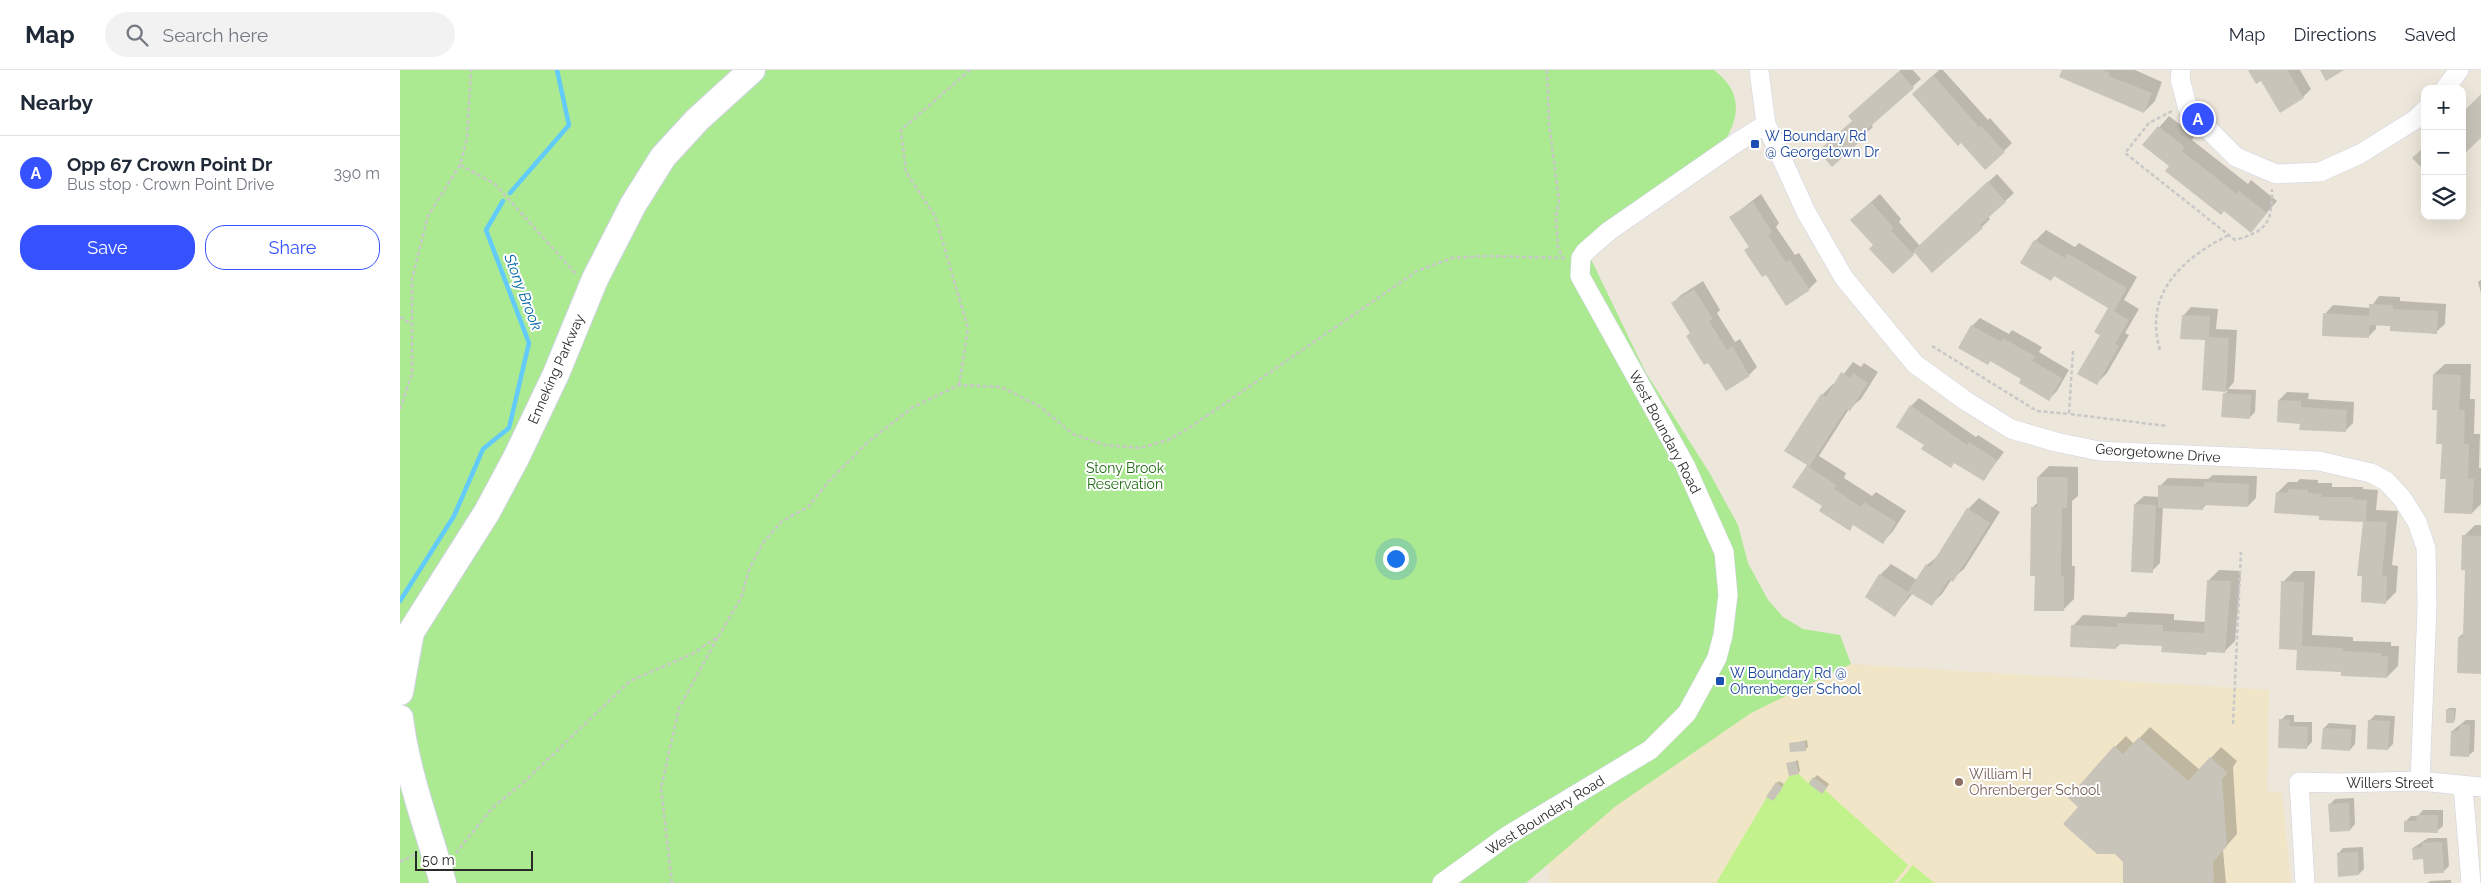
<!DOCTYPE html>
<meta charset="utf-8">
<style>
:root{--surface:#fff;--page:#f2f2f3;--text:#1f2937;--muted:#747a83;--line:#e0e1e3;--accent:#3652ff}
body{margin:0;font-family:Raleway,sans-serif;background:var(--page);color:var(--text)}
.controls{position:absolute;right:15px;top:15px;display:grid;overflow:hidden;border-radius:10px;box-shadow:0 5px 20px #0002}
.controls button{width:45px;height:45px;display:grid;place-items:center;padding:0;border:0;border-bottom:1px solid var(--line);background:var(--surface);color:var(--text);font:25px sans-serif}
.scale{position:absolute;left:15px;bottom:12px;width:118px;box-sizing:border-box;padding-left:5px;border:2px solid #2a2a2a;border-top:0;font-size:14px;line-height:18px;white-space:nowrap;color:#2a2a2a;-webkit-text-stroke:4px #fff;paint-order:stroke}
.you{position:absolute;left:995px;top:488px;width:18px;height:18px;margin:-12px;border:4px solid #fff;border-radius:50%;background:#1a73e8;box-shadow:0 0 0 8px #1a73e833}
.badge{display:grid;place-items:center;width:32px;height:32px;border-radius:50%;background:var(--accent);color:#fff;font-size:16px;font-weight:700}
.pin{position:absolute;translate:-50% -50%;border:2px solid #fff;box-shadow:0 1px 5px #0006}
.list{margin:0;padding:0;list-style:none}
h2{display:flex;justify-content:space-between;align-items:center;height:65px;margin:0;padding:0 20px;font-size:21px}
h2 small{font-size:16px;font-weight:400;color:var(--muted)}
.list li{display:grid;grid-template-columns:32px 1fr auto;gap:15px;align-items:center;box-sizing:border-box;height:75px;padding:0 20px;border-top:1px solid var(--line)}
.list b{display:block;font-size:19px;white-space:nowrap}
.list p{margin:0;font-size:16px;white-space:nowrap;color:var(--muted)}
.list em{font-size:16px;font-style:normal;color:var(--muted)}
.actions{display:flex;gap:10px;padding:15px 20px}
.actions a{flex:1;padding:11px 0;border:1px solid var(--accent);border-radius:20px;text-align:center;font-size:18px;color:var(--accent)}
.actions .main{background:var(--accent);color:#fff}
.icon{flex:none;width:28px;height:28px;fill:none;stroke:currentColor;stroke-width:2;stroke-linecap:round;stroke-linejoin:round}
.map{position:relative;flex:none;width:2081px;height:813px;overflow:hidden}
header{display:flex;align-items:center;gap:30px;box-sizing:border-box;height:70px;padding:0 25px;background:var(--surface);border-bottom:1px solid var(--line)}
header strong{font-size:24px}
nav{display:flex;gap:28px;margin-inline-start:auto;font-size:18px}
.search{width:350px;height:45px;background:var(--page);display:flex;align-items:center;gap:12px;box-sizing:border-box;padding:0 18px;border-radius:28px;color:var(--muted);font-size:19px}
main{display:flex}
aside{flex:1;background:var(--surface)}
.map>svg:first-child{display:block}
</style>
<header>
<strong>Map</strong>
<div class="search"><svg class="icon" aria-label="search" viewBox="0 0 24 24"><circle cx="10" cy="10" r="6"/><path d="M15 15l6 6"/></svg>Search here</div>
<nav><a>Map</a><a>Directions</a><a>Saved</a></nav>
</header>
<main>
<aside>
<h2>Nearby<small></small></h2>
<ul class="list">
<li><span class="badge">A</span><div><b>Opp 67 Crown Point Dr</b><p>Bus stop · Crown Point Drive</p></div><em>390 m</em></li>
</ul>
<div class="actions"><a class="main">Save</a><a>Share</a></div>
</aside>
<div class="map">
<svg width="2081" height="813" viewBox="0 0 2081 813">
<rect width="100%" height="100%" fill="#ede6da"/>
<path fill="#f1e5c8" d="M1451,594l418,26 -2,101 15,2 9,90h-741l-2,-20 68,-57 135,-93z"/>
<path fill="#abea91" d="M0,0h1314c30,23 26,49 7,77l-134,104 59,122 63,99 29,53 10,38 20,37 15,17 20,12 37,6 11,29 -100,49 -135,93 -90,77h-1126z"/>
<path fill="#c2f28b" d="M1399,704l9,9 5,-6 14,10 -2,3 83,75 -14,18h-178l60,-101 7,4 6,-10z
M1513,795l21,18h-36z"/>
<path fill="#0003" d="M1501,0h12l8,9 -50,45 2,3 -41,38 26,-57z
M1539,0h4l45,50 2,-2 22,25 -8,8 -82,-65z
M1663,0h72l27,12 -7,19 -11,11z
M1849,0h51l11,19 -8,8 -41,-18z
M1769,46l26,20 -3,4 56,44 3,-4 26,21 -26,30 -107,-86z
M1597,104l17,19 -26,24 2,2 -8,8 -67,25 -22,21 -19,-28 -14,-33 20,-18 21,25 -2,3 21,24z
M1361,124l18,29 -3,4 19,28 4,-2 18,28 -8,8 -43,-16 -20,-23 4,-4 -19,-29z
M1646,160l29,17 4,-4 58,34 -13,23 15,9 -14,24 4,2 -22,38 -11,11 5,-50 9,-26 -55,-33 -4,4 -16,-38z
M2081,210v13l-3,-11z
M1303,211l17,29 -3,3 18,29 5,-3 17,28 -8,8 -58,-42 -18,-30 8,-8z
M1979,226l21,1v4l46,3 -1,20 -9,8 -60,-8v5l-8,8 -43,-23 8,-9 37,3z
M1791,237l27,2 -2,20 21,1 -3,52 -6,7 28,1 -1,22 -6,6 -25,-24 4,-3 -24,-2 2,-50 -23,-23z
M1580,248l29,16 3,-4 30,17 -3,5 30,18 -12,21 -8,8 -27,-21 -31,-18 -3,3 -16,-37z
M1453,292l8,5 3,-4 14,9 -17,27 -12,10 -30,47 27,17 -2,5 28,18 4,-4 30,19 -13,20 -10,11 -29,-18 -5,5 -25,-23 -30,-19 14,-22 14,-70 11,-11 2,1z
M2045,294h26l-1,35h5l-1,35h6l-1,34h2v36l-9,9 -25,-35 -13,-104z
M1887,322l22,1 -1,6 46,3 -1,21 -8,8 -44,-9 -22,-22z
M1519,328l57,39 2,-2 26,17 -21,28 -57,-36 -15,-38z
M1649,396l29,1v29l-6,5v65h3l-1,33 -11,11 -31,-102 6,-6v-25z
M1813,405l44,1 -1,22 -8,8 -41,-2 -5,5 -39,-2 -3,56 -8,8 -17,-67 9,-8 15,1 1,-11 8,-8 40,1z
M1900,409l18,1v3h14v4h31v2l15,1 -2,20 22,1 -6,54 6,1 -2,26 -11,11 -21,-82 -43,-6 -44,-22 11,-11h9z
M1579,428l21,14 -36,57 -12,10 -10,15 -11,10 -18,-11 -18,22 -29,-18 14,-22 11,-11 26,16 10,-15 12,-10 29,-46z
M2075,455h6v148l-22,-36 5,-4 2,-64 -2,-33z
M1819,500l22,1 -6,70 -11,11 -16,-1 -2,3 -43,-10 -42,-1 -5,5 -43,-22 10,-11 42,2 4,-5 45,2v6l32,2 2,-41z
M1894,501h21l-3,64 41,2v4l38,1v4h8l-1,20 -11,11 -45,-6 -44,-23 -15,-66z
M2049,638h7l-1,12 -2,2 -6,-12z
M1886,645h8v7h18v20l-6,6 -25,-28z
M1975,645l20,1 -2,28 -5,5 -18,-29z
M2066,650h9l-1,31 -6,5 -16,-25z
M1929,653l27,2 -1,19 -5,6 -26,-22z
M1750,657l50,43 21,-23 16,14 -4,6 4,67 -14,16 3,33h-102v-22l-44,-54 35,-60 11,-11 8,8z
M1407,670l1,7 -3,3 -14,-6z
M1398,690l2,11 -2,2 -10,-9z
M1417,705l12,9 -4,6 -15,-7z
M1379,711l5,3 -9,14 2,-15z
M1954,728l1,26 -5,6 -20,-26 5,-5z
M2023,740h20v16l-6,5 -31,-10 5,-5h7z
M2028,768h19l2,28 -6,6 -30,-24z
M1963,777l1,22 -5,5 -21,-20 5,-6z
M2051,810v3h-23l2,-2z"/>
<g fill="none" stroke-linecap="round" stroke-linejoin="round">
<path stroke="#62cbfa" stroke-width="4.5" d="M110,123l59,-68 -12,-55
M0,531l54,-85 29,-67 26,-21 20,-85 -43,-113 17,-29"/>
</g>
<path fill="#c8c4b9" d="M1662,0h40l8,3 -1,3 43,17 -8,20 -85,-36z
M1848,0h39l17,28 -24,15 -19,-32 -5,3z
M1920,0h24l-18,11z
M1499,1l15,17 -51,45 3,3 -34,31 -14,-16 34,-30 -4,-5z
M1533,5l46,52 2,-1 24,26 -20,18 -24,-27 -3,3 -46,-52z
M2081,24v44l-19,18v-38l4,-4 -3,-2z
M1758,56l27,21 -3,4 55,43 2,-3 28,22 -16,20 -27,-22 -3,4 -56,-44 4,-5 -27,-21z
M2025,76v25l-13,-13z
M1588,111l18,21 -26,23 3,3 -51,45 -19,-22z
M1353,132l19,30 -4,3 18,27 4,-2 20,30 -24,16 -20,-31 -4,2 -18,-27 5,-3 -20,-30z
M1471,132l23,26 -3,2 23,25 -21,19 -24,-25 4,-4 -23,-25z
M1634,170l31,18 2,-5 60,35 -13,23 15,9 -14,24 4,2 -22,39 -20,-11 23,-39 -6,-3 14,-24 -54,-32 -3,5 -31,-18z
M1294,219l19,30 -4,2 18,29 5,-4 18,30 -24,15 -18,-28 -4,2 -18,-29 4,-3 -19,-30z
M1969,234l24,1v4l45,2 -1,23 -47,-3v-5l-21,-1v13l-47,-2 1,-23 46,3z
M1782,245l28,1 -1,21 20,1 -3,54 -24,-2 3,-50 -25,-1z
M1571,255l30,17 2,-4 32,18 -3,5 30,17 -13,23 -30,-18 2,-4 -31,-18 -2,4 -30,-17z
M1441,302l9,6 3,-5 15,10 -18,28 -4,-2 -37,58 27,18 -2,4 27,18 3,-5 32,20 -13,22 -30,-19 -3,6 -31,-20 3,-5 -30,-19 15,-22 -23,-14 37,-57 5,3z
M2033,304l28,1 -2,35h6l-1,34h5l-1,34 6,1 -2,35 -28,-1 2,-34h-6l2,-35h-6l1,-34h-5z
M1823,323l28,2 -1,24 -29,-2z
M1878,330l23,1v6l46,3 -1,22 -47,-2 1,-6 -23,-2z
M1510,335l57,40 2,-3 28,18 -13,21 -30,-18 -3,5 -30,-19 3,-4 -28,-18z
M1637,407h31l-1,31h-5l-1,68h3v35h-30l1,-35h-5l1,-69h6z
M1804,412l45,2 -1,23 -45,-2v5l-45,-2v-23l46,2z
M1888,419l20,1v3l14,1 -1,3h32v2l14,1 -1,21 21,1 -5,54h5l-1,28 -25,-2 1,-26h-5l6,-54 -44,-2v-4l-45,-3 2,-21 12,1z
M1734,434l22,1 -3,68 -22,-1z
M1567,438l23,15 -37,59 -4,-3 -17,27 -22,-13 -15,24 -30,-20 14,-23 29,18 18,-28 4,3z
M2062,465l19,1v138l-24,-1 1,-36h5l2,-67h-4z
M1807,510l24,1 -6,72 -18,-1 -1,3 -45,-3 1,-6 -45,-2 -1,5 -46,-2 1,-22 46,2v-4l46,2v6l41,2z
M1881,511l23,1 -2,64 41,2v3l38,2v3h7l-1,22 -46,-2v-4l-45,-2 1,-20 -18,-1z
M2046,639l8,1v13h-8z
M1879,649l11,1 -1,6 19,1 -1,22 -29,-1z
M1968,650l22,1 -2,29 -21,-1z
M2060,654l10,1 -1,32 -19,-1 1,-25h8z
M1923,658l29,1 -2,22 -29,-2z
M1739,667l49,44 22,-24 18,16 -6,6 5,67 -14,16 1,21h-91v-21l-8,-8h-18l-34,-30 15,-17 -10,-9 46,-52 9,8z
M1405,671l1,10 -16,1 -1,-9z
M1396,691l3,13 -10,2 -3,-13z
M1413,707l14,10 -5,7 -13,-10z
M1376,712l7,5 -10,14 -7,-4z
M1949,733l1,28 -20,1 -2,-28z
M2017,745h21v18l-34,-1v-11h12z
M2042,772l2,31 -20,1 -1,-15 -10,1 -1,-12 10,-1v-4z
M1958,782l1,23 -21,2 -1,-24z"/>
<g fill="none" stroke-linecap="round" stroke-linejoin="round">
<g stroke="#cfd2e4" stroke-width="20">
<path id="minor" d="M1359,0l7,54 40,88 38,66 71,86 51,37 45,28 45,13 43,9 220,10 52,12 15,8 16,17 15,24 9,26 1,59 -7,174
M1781,0l-1,9 8,30 48,48 40,17 44,-2 40,-18 56,-35 9,-9
M2045,19l14,-19
M2063,716l8,97
M1042,813l65,-47 143,-86 37,-37 30,-55 6,-23 5,-40 -4,-43 -39,-87 -105,-189 1,-18 4,-6 24,-21 127,-88 30,-19
M1905,813l-6,-101 38,1 83,-2 61,6"/>
</g>
<g stroke="#cfd2e4" stroke-width="28">
<path id="secondary" d="M0,622l11,-60 76,-120 29,-54 40,-84 39,-95 38,-74 30,-48 34,-37 55,-50
M0,648c7,57 28,110 43,165"/>
</g>
<path stroke="#c8c8c8" stroke-width="2.5" stroke-dasharray="4 2.5" stroke-linecap="butt" d="M1147,0l2,53 10,78 -3,15 2,32 5,10
M1772,41l-23,12 -24,30 110,87c33,-9 37,-18 37,-51
M60,95l35,19 81,90
M0,247l11,7
M1532,276l105,65 32,3
M1760,280c-17,-57 23,-92 69,-115
M1673,281l-4,63 98,12
M559,315l9,-57 -33,-112 -29,-44 -5,-42 69,-60
M0,339l12,-35v-95l16,-63 32,-51 7,-27 4,-68
M1833,654l8,-172
M56,783l36,-45 32,-26 106,-101 62,-27 27,-18 22,-38 8,-28 13,-26 20,-23 26,-14 21,-26 39,-39 45,-35 46,-22 42,2 38,19 34,28 32,11 35,3 28,-8 24,-14 225,-155 35,-13 34,-2 79,2
M0,792l14,-7
M272,813l-11,-95 18,-80 39,-71"/>
<use href="#minor" stroke="#fff" stroke-width="19"/>
<use href="#secondary" stroke="#fff" stroke-width="26"/>
</g>
<g fill="#1a4fb4" stroke="#fff" stroke-width="2">
<rect x="1350" y="69" width="10" height="10" rx="2.5"/>
<rect x="1315" y="606" width="10" height="10" rx="2.5"/>
</g>
<circle fill="#8d6e63" stroke="#fff" stroke-width="2" cx="1559" cy="712" r="5"/>
<g text-anchor="middle" dominant-baseline="central" stroke-width="4" stroke-linejoin="round" paint-order="stroke">
<g font-size="14" fill="#164399" stroke="#fff" text-anchor="start">
<text x="1365" y="66">W Boundary Rd<tspan x="1365" dy="16">@ Georgetown Dr</tspan></text>
<text x="1330" y="603">W Boundary Rd @<tspan x="1330" dy="16">Ohrenberger School</tspan></text>
</g>
<g font-size="14" fill="#2a2a2a" stroke="#fff">
<text transform="translate(156 299) rotate(-66)">Enneking Parkway</text>
<text transform="translate(1265 362) rotate(62)">West Boundary Road</text>
<text transform="translate(1758 383) rotate(4)">Georgetowne Drive</text>
<text x="1990" y="713">Willers Street</text>
<text transform="translate(1145 745) rotate(-32)">West Boundary Road</text>
</g>
<g font-size="14" fill="#216e13" stroke="#fff">
<text x="725" y="398">Stony Brook<tspan x="725" dy="16">Reservation</tspan></text>
</g>
<g font-size="14" fill="#785e54" stroke="#fff" text-anchor="start">
<text x="1569" y="704">William H<tspan x="1569" dy="16">Ohrenberger School</tspan></text>
</g>
<g font-size="15" font-style="italic" fill="#0066a7" stroke="#fff">
<text transform="translate(123 222) rotate(69)">Stony Brook</text>
</g>
</g>
</svg>
<div class="controls">
<button>+</button>
<button>−</button>
<button><svg class="icon" aria-label="layers" viewBox="0 0 24 24"><path d="M12 4l9 5-9 5-9-5zM3 14l9 5 9-5"/></svg></button>
</div>
<div class="scale">50 m</div>
<div class="you"></div>
<div class="pin badge" style="left:1798px;top:49px">A</div>
</div>
</main>
